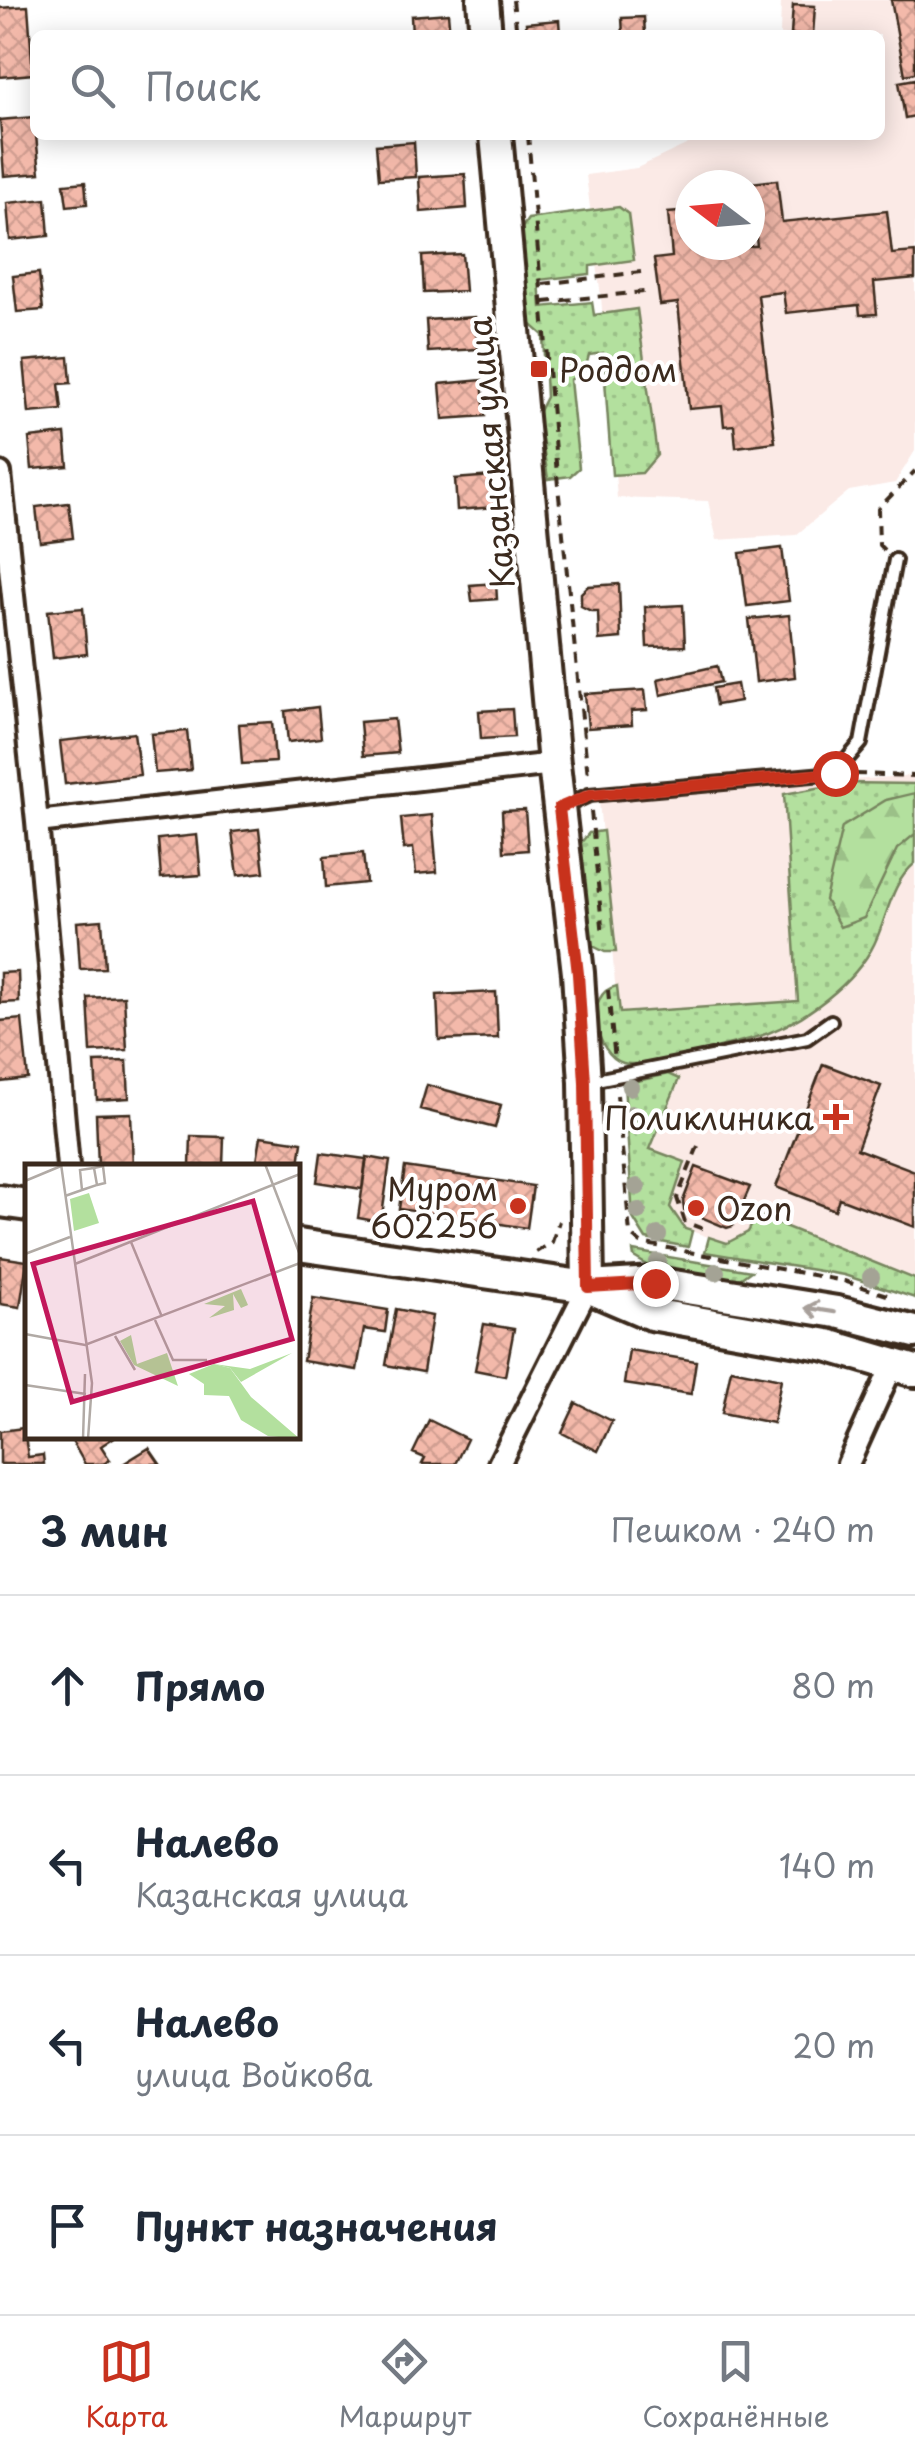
<!DOCTYPE html>
<html lang="ru">
<meta charset="utf-8">
<style>
:root{--surface:#fff;--page:#f6f6f7;--text:#1f2937;--muted:#747a83;--line:#e0e1e3;--accent:#c8321e}
body{margin:0;font-family:"Playpen Sans",sans-serif;background:var(--page);color:var(--text)}
.compass{position:absolute;left:675px;top:170px;width:90px;height:90px;border-radius:50%;background:var(--surface);box-shadow:0 5px 25px #0003;rotate:286deg}
.stop{position:absolute;width:30px;height:30px;margin:-22px;border:8px solid #c8321e;border-radius:50%;background:#fff}
.stop.end{background:#c8321e;border-color:#fff;box-shadow:0 2px 10px #0008}
.list{margin:0;padding:0;list-style:none}
h2{display:flex;justify-content:space-between;align-items:center;height:130px;margin:0;padding:0 40px;font-size:42px}
h2 small{font-size:32px;font-weight:400;color:var(--muted)}
.list li{display:grid;grid-template-columns:65px 1fr auto;gap:30px;align-items:center;box-sizing:border-box;height:180px;padding:0 40px;border-top:2px solid var(--line)}
.list b{display:block;font-size:38px;white-space:nowrap}
.list p{margin:0;font-size:32px;white-space:nowrap;color:var(--muted)}
.list em{font-size:32px;font-style:normal;color:var(--muted)}
.icon{flex:none;width:55px;height:55px;fill:none;stroke:currentColor;stroke-width:2;stroke-linecap:round;stroke-linejoin:round}
.map{position:relative;flex:none;width:915px;height:1464px;overflow:hidden}
.search{position:absolute;background:var(--surface);box-shadow:0 5px 25px #0003;left:30px;right:30px;top:30px;height:110px;display:flex;align-items:center;gap:25px;box-sizing:border-box;padding:0 35px;border-radius:15px;color:var(--muted);font-size:38px}
.sheet{height:850px;background:var(--surface)}
nav{display:flex;justify-content:space-around;align-items:center;box-sizing:border-box;height:140px;border-top:2px solid var(--line);background:var(--surface);font-size:28px;color:var(--muted)}
nav a{display:grid;justify-items:center;gap:5px}
nav .on{color:var(--accent)}
.map>svg:first-child{display:block}
</style>
<div class="map">
<svg width="915" height="1464" viewBox="0 0 915 1464">
<defs>
<pattern id="grass-dots" width="8" height="8" patternUnits="userSpaceOnUse" patternTransform="scale(2.5)"><rect width="8" height="8" fill="#b3e09e"/><path d="M2 2h.1M6 6h.1" fill="none" stroke="#9bc088" stroke-width="1.8" stroke-linecap="round"/></pattern>
<pattern id="forest-firs" width="22" height="20" patternUnits="userSpaceOnUse" patternTransform="scale(2.5)"><rect width="22" height="20" fill="#b3e09e"/><path d="M5 1l3.5 6h-7zM16 11l3.5 6h-7z" fill="#9bc088"/></pattern>
<pattern id="building-cross-hatch" width="8" height="8" patternUnits="userSpaceOnUse" patternTransform="scale(2.5)"><rect width="8" height="8" fill="#f3b9aa"/><path d="M0 0l8 8M0 8l8-8" fill="none" stroke="#d19f92"/></pattern>
</defs>
<rect width="100%" height="100%" fill="#fff"/>
<filter id="ink" filterUnits="userSpaceOnUse"><feTurbulence type="fractalNoise" baseFrequency=".01" numOctaves="2"/><feDisplacementMap in="SourceGraphic" scale="20" xChannelSelector="R" yChannelSelector="G"/><feConvolveMatrix kernelMatrix="1 2 1 2 8 2 1 2 1" color-interpolation-filters="sRGB"/></filter>
<g filter="url(#ink)">
<path fill="#fbeae6" fill-rule="evenodd" d="M781,0h134v451l-20,32 -46,8 -53,44 -79,5 -9,-39 -91,-3 -16,-201 -15,-122 51,-7 70,-33h173v-100h-100zM690,185h60v60h-60z
M915,775v504l-157,-64 -10,17 -22,11 -41,-14 -54,-68 8,-72 -3,-39 -18,-33 -19,-216z"/>
<path fill="url(#grass-dots)" stroke="#77855e" stroke-width="2.5" d="M619,207l9,7 6,46 -44,6v8l-51,6 2,27 51,-5 2,13 43,-6 20,146 -15,18 -30,2 -9,-122 -14,2 -4,15 -15,10 9,88 -9,8 -22,3 -10,-66 8,-16 -3,-62 -16,-14 -6,-92 7,-10z
M845,783l70,1v79c-27,23 -27,58 -44,87 -24,41 -76,77 -121,89 -22,6 -110,30 -127,24 -28,-9 -41,-70 -6,-77l3,27 178,-12 -14,-207z
M603,831l13,121h-11l-14,-7 -11,-101 9,-11z
M668,1074l11,5 -29,70 35,13 -15,45 15,22 7,2 -4,16 -42,-8 -13,-21 -9,-134z
M757,1215l158,64v19l-71,-23 -139,-23 4,-15 18,6 21,-11z
M633,1251l118,20 -14,10 -90,-16 -13,-8z"/>
<path fill="url(#forest-firs)" stroke="#77855e" stroke-width="2.5" d="M915,793v41l-18,15 -33,69 -24,9 -15,-27 17,-73 44,-27z"/>
<path fill="url(#building-cross-hatch)" stroke="#3b2a1e" stroke-width="2.5" d="M891,0h24v73l-10,2z
M793,5l22,1 -2,29h-22z
M28,6l5,68 -33,3v-69z
M448,13l2,22h-38l-1,-19z
M644,17l1,18h-22l-1,-17z
M559,20l1,15h-33l-1,-12z
M915,79v37l-10,2 -6,-36z
M34,117l6,56 -36,3 -4,-56z
M414,142l2,35 -37,2 -3,-34z
M465,174l2,34 -46,4 -2,-35z
M777,180l5,42 105,-11 5,43 23,-2v26l-41,4 3,32 -17,1 -1,-10 -73,8 -3,-21 -25,3 17,147 -39,5 -2,-22 -10,1 -2,-20 -33,3 -11,-106 -18,2 -6,-46 18,-2 -4,-44 22,-2v34l67,1 -7,-63z
M85,182l2,22 -20,2 -3,-22z
M46,199l3,37 -39,4 -3,-37z
M462,254l3,37 -41,2 -2,-37z
M39,273l4,37 -26,2 -4,-36z
M475,317l3,32 -50,3 -2,-32z
M69,357l2,26 -12,1 3,26 -33,3 -5,-52z
M482,380l3,36 -42,3 -3,-35z
M65,434l3,32 -36,3 -3,-31z
M492,476l3,31 -38,3 -2,-31z
M69,503l4,35 -33,4 -4,-35z
M782,548l7,53 -42,5 -7,-53z
M496,583l1,16 -25,2 -2,-16z
M619,584l2,54 -22,2 -1,-29h-7l-10,-5v-13l7,-7z
M683,605l2,41 -38,1 -2,-40z
M83,608l4,46 -34,4 -5,-47z
M789,615l6,62 -39,5 -7,-63z
M717,666l4,16 -60,13 -3,-16z
M737,684l3,17 -24,4 -3,-17z
M645,690l2,20 -16,1 1,14 -44,3 -3,-34z
M318,707l3,31 -33,4 -3,-31z
M512,709l2,28 -33,2 -2,-28z
M394,719l4,34 -35,3 -3,-34z
M272,722l3,40 -33,2 -3,-40z
M187,731l4,39 -36,3 -4,-39z
M134,733l6,42 -75,9 -5,-43z
M525,810l3,40 -24,2 -2,-41z
M432,815l5,57 -21,2 -3,-26 -9,1 -3,-31z
M259,829l5,43 -26,3 -6,-43z
M197,835l4,40 -40,3 -3,-39z
M363,853l3,30 -40,4 -2,-30z
M102,920l3,48 -25,1 -3,-47z
M18,972l1,30 -19,1v-30z
M496,992l2,46 -59,2 -2,-45z
M124,996l3,54 -36,2 -3,-54z
M22,1019l6,60 -28,3v-61z
M127,1061l2,37 -32,2 -2,-38z
M823,1064l58,22 -24,63 58,22v56l-76,-29 -4,12 -59,-23z
M427,1085l74,20 -6,23 -75,-19z
M131,1113l2,53h-35l-2,-52z
M191,1136l33,1 -1,29h-33z
M261,1136l41,6 -4,29v-5h-42z
M321,1153l45,6 -4,30 -45,-7z
M367,1157l23,4 -9,61 -23,-4z
M405,1167l128,19 -6,42 -128,-19z
M696,1167l54,20 -17,39 -6,2 -43,-18 -1,-9z
M0,1257l27,4 -7,46 -20,-3z
M313,1298l75,12 -3,22 -21,-3 -7,41 -54,-9z
M396,1309l36,7 -9,56 -37,-7z
M484,1324l30,5 -9,47 -30,-6z
M629,1350l67,11 -5,33 -67,-10z
M731,1369l50,10 -8,44 -51,-10z
M576,1403l36,18 -14,30 -36,-18z
M429,1420l38,19 -12,25h-33l3,-6 -12,-5z
M24,1428l4,29 15,-2 1,9h-44v-33z
M69,1436h47l-15,10 9,14 -7,4h-18z
M149,1448l11,16h-37z"/>
<g fill="none" stroke-linecap="round" stroke-linejoin="round">
<g stroke="#3b2a1e" stroke-width="18">
<path id="lane" d="M565,806l24,-11 246,-22 26,-30 34,-183
M591,1081l216,-43 24,-17"/>
</g>
<g stroke="#3b2a1e" stroke-width="28">
<path id="street" d="M0,473l37,349 31,344
M37,822l517,-58
M499,1464l89,-177
M848,1464l45,-100"/>
</g>
<g stroke="#3b2a1e" stroke-width="38">
<path id="secondary" d="M483,0l3,35
M496,135l58,629 24,209 7,109 3,205
M0,1201l28,4
M298,1245l290,42 67,-4 182,29 78,20
M595,1290l56,24 176,31 88,26"/>
</g>
<path stroke="#3b2a1e" stroke-width="4" stroke-dasharray="10 8" stroke-linecap="butt" d="M513,0l4,35
M528,135l30,351 30,290
M543,284l98,-12
M544,302l100,-10
M884,550l-5,-5 -1,-36 37,-38
M855,774l60,2
M591,811l12,125
M608,990l7,70
M617,1095l13,139 11,9 203,38 43,14
M698,1146l-21,52 8,24 18,7
M536,1252l16,-10 7,-21"/>
<use href="#lane" stroke="#fff" stroke-width="10"/>
<use href="#street" stroke="#fff" stroke-width="20"/>
<use href="#secondary" stroke="#fff" stroke-width="30"/>
</g>
<g fill="#a4a395">
<circle cx="630" cy="1087" r="9"/>
<circle cx="631" cy="1114" r="9"/>
<circle cx="637" cy="1187" r="9"/>
<circle cx="638" cy="1211" r="9"/>
<circle cx="658" cy="1235" r="9"/>
<circle cx="658" cy="1262" r="9"/>
<circle cx="716" cy="1272" r="9"/>
<circle cx="871" cy="1277" r="9"/>
</g>
<defs><path id="oneway-shaft" d="M-6 0H5M1.5-3L5.5 0L1.5 3" fill="none" stroke-width="1.6" stroke-linecap="round" stroke-linejoin="round" transform="scale(2.5)"/></defs>
<use stroke="#a79f9a" href="#oneway-shaft" transform="translate(820 1310) rotate(-171)"/>
</g>
<g fill="none" stroke-linecap="round" stroke-linejoin="round" filter="url(#ink)">
<path stroke="#c8321e" stroke-width="12" d="M655,1283l-67,4 -3,-205 -7,-108 -19,-166 31,-13 245,-22"/>
</g>
<g fill="#c8321e" stroke="#fff" stroke-width="4">
<rect x="529" y="359" width="20" height="20" rx="5"/>
<path d="M831 1102h10v10h10v10h-10v10h-10v-10h-10v-10h10z"/>
<circle cx="518" cy="1206" r="10"/>
<circle cx="696" cy="1208" r="10"/>
</g>
<g text-anchor="middle" dominant-baseline="central" stroke-width="8" stroke-linejoin="round" paint-order="stroke">
<g font-size="32" fill="#3b2a1e" stroke="#fff" text-anchor="start">
<text x="559" y="369">Роддом</text>
<text x="814" y="1117" text-anchor="end">Поликлиника</text>
<text x="498" y="1188" text-anchor="end">Муром<tspan x="498" dy="37">602256</tspan></text>
<text x="716" y="1208">Ozon</text>
</g>
<g font-size="32" fill="#3b2a1e" stroke="#fff">
<text transform="translate(490 453) rotate(-95)">Казанская улица</text>
</g>
</g>
<g transform="translate(25 1164)">
<rect width="275" height="275" fill="#fff"/>
<path d="M216,125l7,16 -7,3 -8,-14 1,16 -25,8 16,-12 -21,-2zM106,171l6,29 30,-11 11,33 -44,-21 -14,-24zM267,189l-51,29 -11,-14 -16,-4 36,5z" fill="#b3e09e"/>
<path d="M64,29l10,30 -25,8 -4,-32zM189,200l16,4 21,29 49,42 -32,-3 -27,-16 -12,-24 -25,-1v-11l-15,-10z" fill="#b3e09e"/>
<path fill="none" stroke="#b1aaa5" stroke-width="2.5" d="M36,0l31,219 -4,56M240,0l35,91M69,4l9,-2 2,17 -8,2M0,17l36,-15M40,32l17,-6 15,-5 -3,-17 -14,2 2,20M106,78l31,75M0,90l45,-17M50,100l225,-90M130,156l18,40h34M0,170l60,11 215,-82M90,172l20,34M0,221l61,9M58,275l2,-65"/>
<path fill="#c2185b" fill-opacity="0.15" stroke="#c2185b" stroke-width="5" d="M228,37l39,138 -220,63 -39,-138z"/>
<rect width="275" height="275" fill="none" stroke="#3b2a1e" stroke-width="5"/>
</g>
</svg>
<svg class="compass" viewBox="-18 -18 36 36"><path d="M0-13l5 13h-10z" fill="#e53935"/><path d="M0 13l5-13h-10z" fill="#747a83"/></svg>
<div class="stop" style="left:835px;top:773px"></div>
<div class="stop end" style="left:655px;top:1283px"></div>
<div class="search"><svg class="icon" aria-label="search" viewBox="0 0 24 24"><circle cx="10" cy="10" r="6"/><path d="M15 15l6 6"/></svg>Поиск</div>
</div>
<section class="sheet">
<h2>3 мин<small>Пешком · 240 m</small></h2>
<ul class="list">
<li><svg class="icon" aria-label="ahead" viewBox="0 0 24 24"><path d="M12 20V5M6 11l6-6 6 6"/></svg><div><b>Прямо</b></div><em>80 m</em></li>
<li><svg class="icon" aria-label="left" viewBox="0 0 24 24"><path d="M17 20v-9H6M10 6l-5 5 5 5"/></svg><div><b>Налево</b><p>Казанская улица</p></div><em>140 m</em></li>
<li><svg class="icon" aria-label="left" viewBox="0 0 24 24"><path d="M17 20v-9H6M10 6l-5 5 5 5"/></svg><div><b>Налево</b><p>улица Войкова</p></div><em>20 m</em></li>
<li><svg class="icon" aria-label="arrive" viewBox="0 0 24 24"><path d="M6 21V4h12l-3 4 3 4H6"/></svg><div><b>Пункт назначения</b></div></li>
</ul>
</section>
<nav>
<a class="on"><svg class="icon" aria-label="map" viewBox="0 0 24 24"><path d="M3 6l6-2 6 2 6-2v14l-6 2-6-2-6 2zM9 4v14M15 6v14"/></svg>Карта</a>
<a><svg class="icon" aria-label="directions" viewBox="0 0 24 24"><path d="M12 3l9 9-9 9-9-9zM9 14v-3h6M13 9l2 2-2 2"/></svg>Маршрут</a>
<a><svg class="icon" aria-label="saved" viewBox="0 0 24 24"><path d="M7 4h10v16l-5-4-5 4z"/></svg>Сохранённые</a>
</nav>
